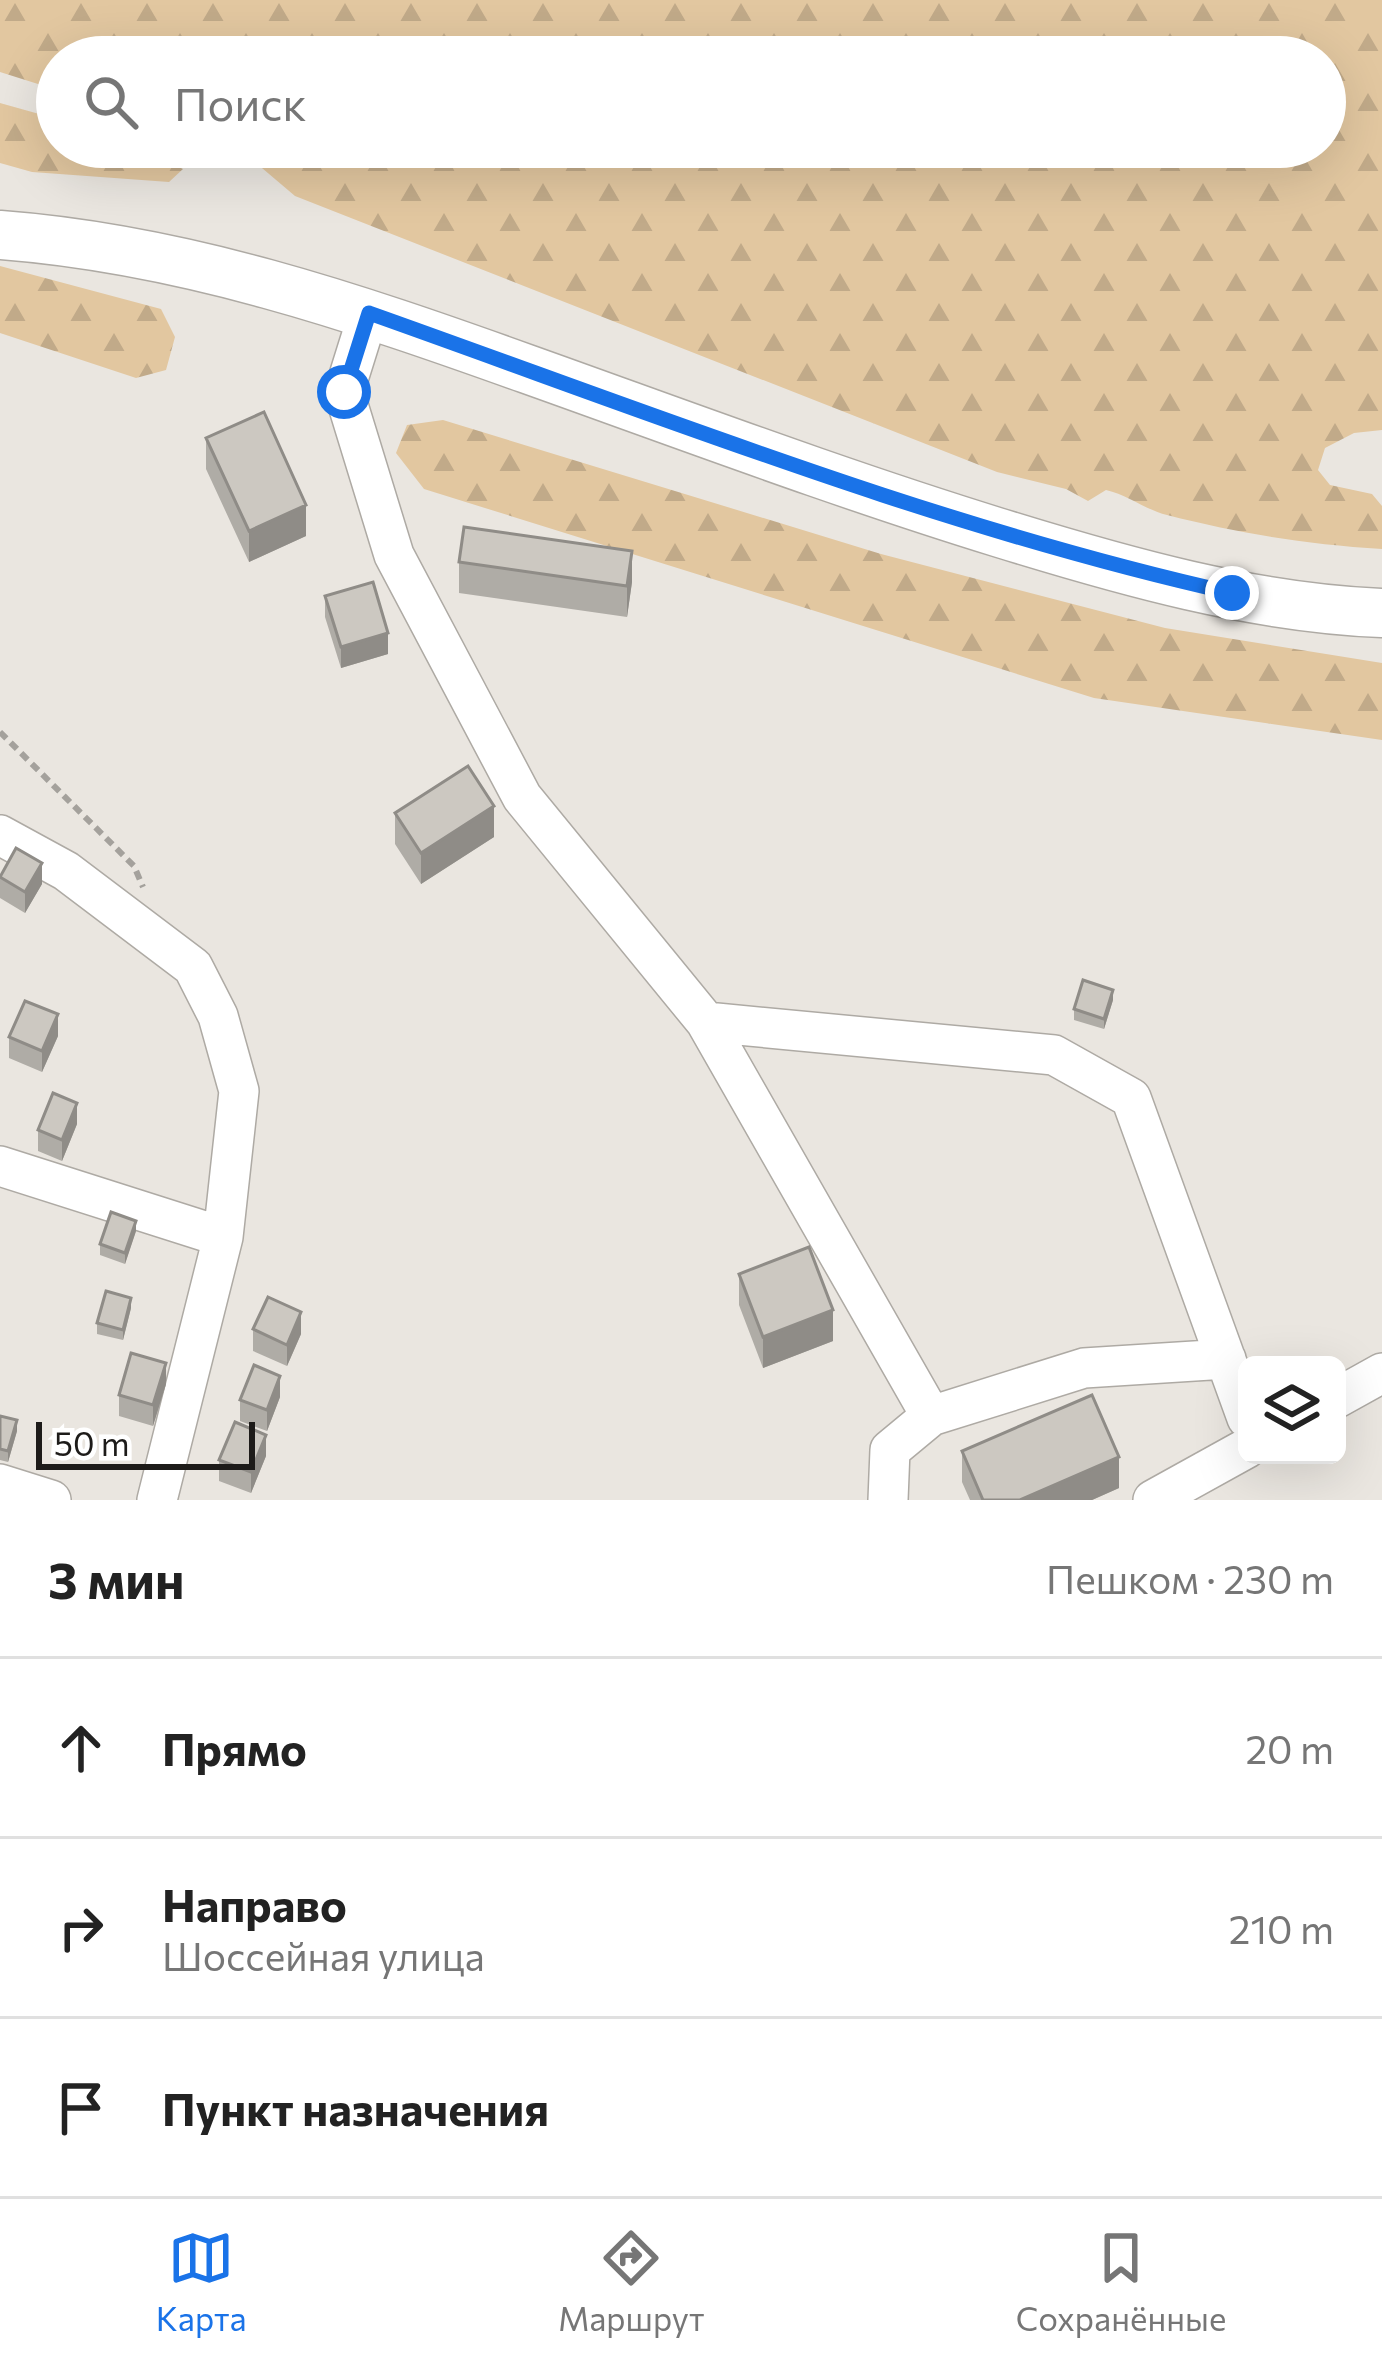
<!DOCTYPE html>
<html lang="ru">
<meta charset="utf-8">
<style>
:root{--surface:#fff;--page:#f2f2f2;--text:#222;--muted:#767676;--line:#e0e0e0;--accent:#1a73e8}
body{margin:0;font-family:Commissioner,sans-serif;background:var(--page);color:var(--text)}
.controls{position:absolute;right:36px;bottom:36px;display:grid;overflow:hidden;border-radius:18px;box-shadow:0 12px 48px #0002}
.controls button{width:108px;height:108px;display:grid;place-items:center;padding:0;border:0;border-bottom:3px solid var(--line);background:var(--surface);color:var(--text);font:60px sans-serif}
.scale{position:absolute;left:36px;bottom:30px;width:219px;box-sizing:border-box;padding-left:12px;border:6px solid #1d1b19;border-top:0;font-size:33px;line-height:42px;white-space:nowrap;color:#1d1b19;-webkit-text-stroke:9px #fff;paint-order:stroke}
.stop{position:absolute;width:36px;height:36px;margin:-27px;border:9px solid #1a73e8;border-radius:50%;background:#fff}
.stop.end{background:#1a73e8;border-color:#fff;box-shadow:0 3px 12px #0008}
.list{margin:0;padding:0;list-style:none}
h2{display:flex;justify-content:space-between;align-items:center;height:156px;margin:0;padding:0 48px;font-size:51px}
h2 small{font-size:39px;font-weight:400;color:var(--muted)}
.list li{display:grid;grid-template-columns:78px 1fr auto;gap:36px;align-items:center;box-sizing:border-box;height:180px;padding:0 48px;border-top:3px solid var(--line)}
.list b{display:block;font-size:45px;white-space:nowrap}
.list p{margin:0;font-size:39px;white-space:nowrap;color:var(--muted)}
.list em{font-size:39px;font-style:normal;color:var(--muted)}
.icon{flex:none;width:66px;height:66px;fill:none;stroke:currentColor;stroke-width:2;stroke-linecap:round;stroke-linejoin:round}
.map{position:relative;flex:none;width:1382px;height:1500px;overflow:hidden}
.search{position:absolute;background:var(--surface);box-shadow:0 12px 48px #0002;left:36px;right:36px;top:36px;height:132px;display:flex;align-items:center;gap:30px;box-sizing:border-box;padding:0 42px;border-radius:66px;color:var(--muted);font-size:45px}
.sheet{height:696px;background:var(--surface)}
nav{display:flex;justify-content:space-around;align-items:center;box-sizing:border-box;height:168px;border-top:3px solid var(--line);background:var(--surface);font-size:33px;color:var(--muted)}
nav a{display:grid;justify-items:center;gap:6px}
nav .on{color:var(--accent)}
.map>svg:first-child{display:block}
</style>
<div class="map">
<svg width="1382" height="1500" viewBox="0 0 1382 1500">
<defs>
<pattern id="forest-firs" width="22" height="20" patternUnits="userSpaceOnUse" patternTransform="scale(3)"><rect width="22" height="20" fill="#e2c7a0"/><path d="M5 1l3.5 6h-7zM16 11l3.5 6h-7z" fill="#c1aa89"/></pattern>
</defs>
<rect width="100%" height="100%" fill="#eae6e0"/>
<path fill="url(#forest-firs)" d="M0,0h1382v430l-28,3 -29,15 -7,22 12,15 42,9 10,12v43c-76,-5 -141,-15 -215,-34 -21,-5 -39,-20 -61,-25l-18,11 -22,-12 -69,-17 -702,-276 -58,-49h1088v-90h-1268v33l-57,-18z
M0,103l57,16v28h81l45,22 -14,13 -137,-10 -32,-9z
M0,266l161,43 14,28 -9,33 -30,8 -136,-45z
M443,420l438,134 284,74 217,35v77l-288,-42 -670,-209 -28,-36 11,-28z"/>
<g fill="none" stroke-linecap="round" stroke-linejoin="round">
<g stroke="#aeaaa4" stroke-width="42">
<path id="minor" d="M369,312l-25,80 50,163 128,242 184,225 225,394 -41,34 -2,50
M0,835l66,36 127,96 25,49 21,75 -16,146 -66,263
M706,1022l348,33 77,43 116,320
M0,1166l223,71
M1337,1398l45,-25
M931,1416l153,-48 142,-9
M0,1484l51,16
M1153,1500l94,-52"/>
</g>
<g stroke="#aeaaa4" stroke-width="51">
<path id="major" d="M0,235c184,14 354,72 527,134 157,56 314,115 473,164 123,38 253,75 382,80"/>
</g>
<path stroke="#a4a19c" stroke-width="6" stroke-dasharray="9 6" stroke-linecap="butt" d="M0,732l134,134 9,21"/>
<use href="#minor" stroke="#fff" stroke-width="39"/>
<use href="#major" stroke="#fff" stroke-width="48"/>
</g>
<path fill="#afaca6" d="M206,438l100,98 -57,26 -43,-93z
M459,562l173,20 -5,35 -168,-24z
M325,596l63,58 -47,14 -16,-51z
M395,813l99,24 -73,47 -26,-40z
M0,875l42,9 -17,29 -25,-15z
M1113,1000l-9,29 -30,-9v-11z
M58,1036l-16,36 -33,-14v-21z
M77,1124l-15,37 -24,-10v-21z
M136,1231l-11,33 -25,-9v-11z
M739,1274l94,67 -70,27 -24,-63z
M131,1308l-8,32 -26,-6v-11z
M253,1329l48,5 -14,32 -34,-15z
M166,1384l-13,42 -34,-10v-21z
M280,1397l-13,34 -27,-10v-21z
M0,1416l17,15 -9,31 -8,-2z
M962,1451l157,37 -27,12h-122l-8,-18z
M266,1456l-15,37 -32,-12v-21z"/>
<path fill="#8f8c87" d="M306,505v31l-57,26v-31z
M632,551v31l-5,35v-31z
M388,633v21l-47,14v-21z
M494,806v31l-73,47v-31z
M42,863v21l-17,29v-21z
M1113,990v10l-9,29v-10z
M58,1014v22l-16,36v-21z
M77,1103v21l-15,37v-21z
M136,1221v10l-11,33v-11z
M131,1298v10l-8,32v-10z
M833,1310v31l-70,27v-31z
M301,1312v22l-14,32v-21z
M166,1363v21l-13,42v-21z
M280,1376v21l-13,34v-21z
M17,1420v11l-9,31v-11z
M266,1435v21l-15,37v-21z
M1119,1457v31l-27,12h-72z"/>
<path fill="#ccc8c1" stroke="#8f8c87" stroke-width="3" d="M264,412l42,93 -57,26 -43,-93z
M464,527l168,24 -5,35 -168,-24z
M373,582l15,51 -47,14 -16,-51z
M468,766l26,40 -73,47 -26,-40z
M16,848l26,15 -17,29 -25,-15z
M1083,980l30,10 -9,29 -30,-10z
M25,1001l33,13 -16,37 -33,-14z
M53,1093l24,10 -15,37 -24,-10z
M111,1212l25,9 -11,32 -25,-9z
M809,1247l24,63 -70,27 -24,-63z
M106,1291l25,7 -8,32 -26,-7z
M268,1297l33,15 -14,33 -34,-16z
M131,1353l35,10 -13,42 -34,-10z
M254,1365l26,11 -13,34 -27,-10z
M1092,1395l27,62 -99,43h-37l-21,-49z
M0,1416l17,4 -9,31 -8,-2z
M235,1422l31,13 -15,37 -32,-12z"/>
<g fill="none" stroke-linecap="round" stroke-linejoin="round">
<path stroke="#1a73e8" stroke-width="15" d="M344,392l25,-79c285,101 568,214 863,280"/>
</g>
</svg>
<div class="controls">
<button><svg class="icon" aria-label="layers" viewBox="0 0 24 24"><path d="M12 4l9 5-9 5-9-5zM3 14l9 5 9-5"/></svg></button>
</div>
<div class="scale">50 m</div>
<div class="stop" style="left:344px;top:392px"></div>
<div class="stop end" style="left:1232px;top:593px"></div>
<div class="search"><svg class="icon" aria-label="search" viewBox="0 0 24 24"><circle cx="10" cy="10" r="6"/><path d="M15 15l6 6"/></svg>Поиск</div>
</div>
<section class="sheet">
<h2>3 мин<small>Пешком · 230 m</small></h2>
<ul class="list">
<li><svg class="icon" aria-label="ahead" viewBox="0 0 24 24"><path d="M12 20V5M6 11l6-6 6 6"/></svg><div><b>Прямо</b></div><em>20 m</em></li>
<li><svg class="icon" aria-label="right" viewBox="0 0 24 24"><path d="M7 20v-9h11M14 6l5 5-5 5"/></svg><div><b>Направо</b><p>Шоссейная улица</p></div><em>210 m</em></li>
<li><svg class="icon" aria-label="arrive" viewBox="0 0 24 24"><path d="M6 21V4h12l-3 4 3 4H6"/></svg><div><b>Пункт назначения</b></div></li>
</ul>
</section>
<nav>
<a class="on"><svg class="icon" aria-label="map" viewBox="0 0 24 24"><path d="M3 6l6-2 6 2 6-2v14l-6 2-6-2-6 2zM9 4v14M15 6v14"/></svg>Карта</a>
<a><svg class="icon" aria-label="directions" viewBox="0 0 24 24"><path d="M12 3l9 9-9 9-9-9zM9 14v-3h6M13 9l2 2-2 2"/></svg>Маршрут</a>
<a><svg class="icon" aria-label="saved" viewBox="0 0 24 24"><path d="M7 4h10v16l-5-4-5 4z"/></svg>Сохранённые</a>
</nav>
